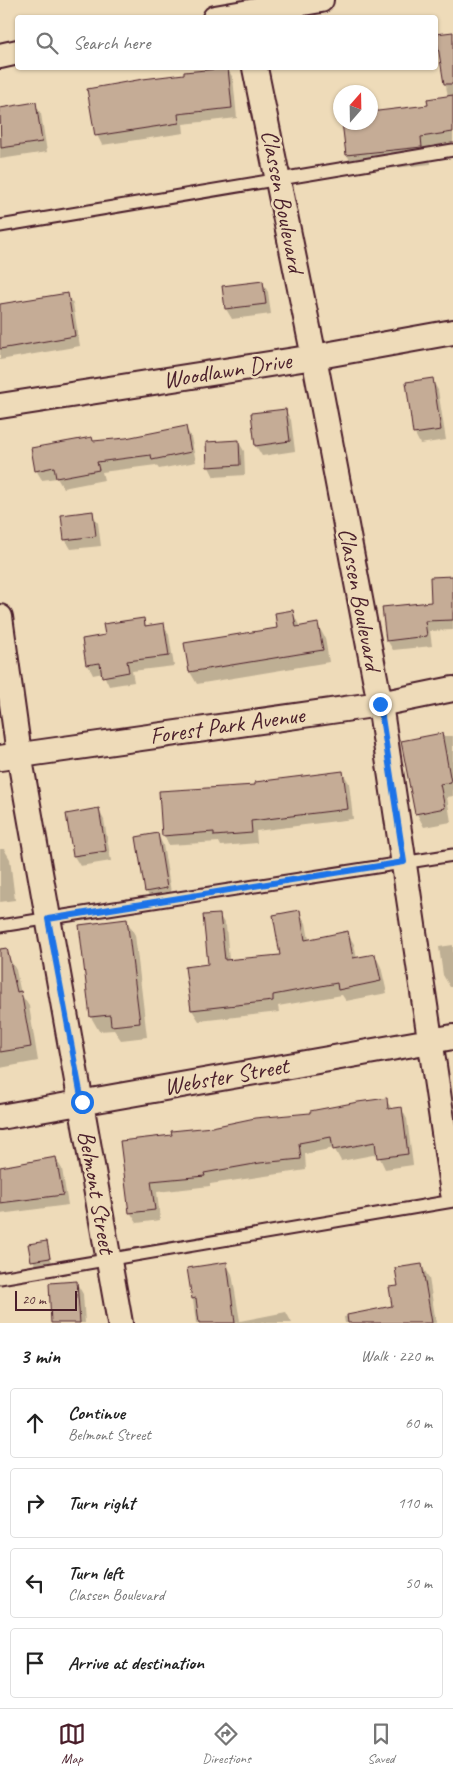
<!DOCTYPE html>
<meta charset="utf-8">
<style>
:root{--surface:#fff;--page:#f2f2f2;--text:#222;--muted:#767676;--line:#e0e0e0;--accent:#4a1f2b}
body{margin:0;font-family:Caveat,sans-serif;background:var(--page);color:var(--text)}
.compass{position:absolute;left:333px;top:85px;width:45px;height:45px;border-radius:50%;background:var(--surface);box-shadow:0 1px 4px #0004;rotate:20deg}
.scale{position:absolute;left:15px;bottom:12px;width:62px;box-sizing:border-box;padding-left:5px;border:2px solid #4a1f2b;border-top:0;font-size:14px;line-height:18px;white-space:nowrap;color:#4a1f2b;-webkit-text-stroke:4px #eedbb9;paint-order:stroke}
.stop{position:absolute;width:15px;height:15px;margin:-11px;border:4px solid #1a73e8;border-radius:50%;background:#fff}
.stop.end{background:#1a73e8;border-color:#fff;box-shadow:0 1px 5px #0008}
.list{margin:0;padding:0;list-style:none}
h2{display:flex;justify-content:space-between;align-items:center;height:65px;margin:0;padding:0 20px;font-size:21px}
h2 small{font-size:16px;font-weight:400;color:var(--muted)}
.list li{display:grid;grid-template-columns:32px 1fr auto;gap:15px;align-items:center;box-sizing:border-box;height:70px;margin:0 10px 10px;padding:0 10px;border:1px solid var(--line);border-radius:5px}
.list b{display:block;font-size:19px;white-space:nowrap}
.list p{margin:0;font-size:16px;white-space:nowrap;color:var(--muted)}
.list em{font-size:16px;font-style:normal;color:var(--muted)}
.icon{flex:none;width:28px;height:28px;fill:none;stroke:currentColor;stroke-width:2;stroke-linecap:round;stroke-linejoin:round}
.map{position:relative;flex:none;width:453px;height:1323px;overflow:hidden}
.search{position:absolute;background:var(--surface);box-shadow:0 1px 4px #0004;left:15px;right:15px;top:15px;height:55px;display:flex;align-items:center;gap:12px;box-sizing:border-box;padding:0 18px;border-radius:5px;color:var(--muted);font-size:19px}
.sheet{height:385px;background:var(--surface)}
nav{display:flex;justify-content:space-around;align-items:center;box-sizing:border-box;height:70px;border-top:1px solid var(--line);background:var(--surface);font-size:14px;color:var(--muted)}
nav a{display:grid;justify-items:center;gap:2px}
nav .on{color:var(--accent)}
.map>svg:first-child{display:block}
</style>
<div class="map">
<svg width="453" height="1323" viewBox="0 0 453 1323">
<rect width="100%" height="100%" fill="#eedbb9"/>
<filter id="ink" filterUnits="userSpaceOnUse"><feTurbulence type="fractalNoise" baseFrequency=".02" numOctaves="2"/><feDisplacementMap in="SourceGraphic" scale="10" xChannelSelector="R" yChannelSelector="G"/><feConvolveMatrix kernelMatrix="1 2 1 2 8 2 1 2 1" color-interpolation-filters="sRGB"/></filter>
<g filter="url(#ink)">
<path fill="#0003" d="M453,33v117l-23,3 1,11 -74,8 -10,-17 -4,-33h27l59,-16 19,-9 -11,-61z
M227,68l6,10 4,40 -54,6 1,9 -82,12 -5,-10 89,-60v-2z
M35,104l6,10 6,38 -47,7v-50z
M262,282l6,10 3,22 -39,5 -6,-10z
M67,294l6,10 7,42 -80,14v-54z
M432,380l6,10 8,50 -26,4 -5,-10 -8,-51z
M285,410l6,10 4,31 -33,5 -6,-10z
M185,427l6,10 5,25 -37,7 -3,-4 -54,7 2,8 -41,8 -6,-10 -15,2 -6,-10 56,-32 2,4 32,-3z
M238,441l6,10 1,24 -31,2 -5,-10z
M92,513l6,10 3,23 -30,3 -6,-10z
M453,577v53l-23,1 2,15 -39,4 -6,-10 45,-37z
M292,611l8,16 18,-2 7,13 4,24 -132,22 -7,-12 89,-43z
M143,619l4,8 17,-2 5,10 5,31 -42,5 2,11 -25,4 -6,-13 -10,2 -5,-10 19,-29z
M442,736h11v60l-6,1 4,25 -27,5 -7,-13z
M343,773l6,10 4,36 -97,12 1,12 -36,3 -2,-4 -50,3 -5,-10 92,-49z
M98,809l6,11 7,41 -31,5 -6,-10 -7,-41z
M158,835l5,10 9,53 -20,3 -6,-10z
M0,849h4l6,10 5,41 -15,2z
M299,912l7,11 3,17 38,-7 7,11 3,15 18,-4 6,12 6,26 -41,8 -4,-6 -64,11 1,6 -80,9 -7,-11 17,-45 10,-50 7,11 3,34 53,-4z
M127,921l8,14 12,102 -26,3 -7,-10 -15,1 -8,-14 -11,-91z
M453,945v42h-3l-7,-12 -4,-28z
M8,956l8,14 5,24 8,12 9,55 -38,7v-111z
M386,1100l6,9 9,-1 6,11 6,46 -28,4 -7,-15 -37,7 -7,-13 -29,6 1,16 -96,14v2l-53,6 3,28 -23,3 -7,-11 43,-76 139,-22z
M56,1159l6,10 6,36 -68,9v-47z
M46,1242l6,21 -17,3 -5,-21z
M226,1264l6,10 8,47 46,-9 6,11h-96l-7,-54z
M422,1266l7,12 7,45h-91l-1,-6 50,-10 5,-20z
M76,1282l7,12 2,29h-32z"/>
<path fill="#c5ac96" stroke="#4a1f2b" d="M453,32v52h-9l-8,-50z
M228,68l4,40 -54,6 1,9 -84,13 -8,-47 56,-10 41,-5v-2z
M453,95v37l-32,5 1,10 -76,8 -4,-33h28v-10l58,-7 -1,-6z
M36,102l6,40 -41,6 -1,-40z
M263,281l3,23 -41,5 -3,-23z
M68,293l7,43 -75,13v-45z
M433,378l8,52 -28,4 -7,-52z
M286,409l4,32 -35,5 -4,-33z
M186,426l5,26 -39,8 -1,-5 -54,7 2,8 -43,8 -2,-11 -19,4 -4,-23 61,-11 1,4 33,-3z
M239,440l1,25 -33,2 -1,-25z
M93,511l3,25 -32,4 -3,-25z
M453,576v44l-28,1 2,15 -41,5 -4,-34 49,-5 -1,-25z
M293,610l3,17 22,-4 5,27 -134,22 -5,-29 93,-15 -2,-15z
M144,618l1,8 19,-3 5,33 -42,5 2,11 -27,5 -2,-14 -14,2 -4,-26 23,-4 -2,-11z
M442,733l9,49 -11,2 5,24 -30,6 -14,-73z
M343,771l5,38 -97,12 1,12 -38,3v-4l-52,4 -3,-45 96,-6v-3z
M99,808l7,43 -33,5 -7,-42z
M158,833l9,55 -22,4 -9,-55z
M300,910l5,30 43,-9 5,27 22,-4 6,27 -43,9 -1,-7 -64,12v6l-82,9 -6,-43 23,-3 -5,-49 17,-1 5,46 55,-5 -7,-40z
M127,919l13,104 -29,3 -1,-11 -20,2 -11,-92z
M7,948l10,44 4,-1 10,56 -31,5v-103z
M387,1098l1,11 14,-2 6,47 -31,4 -2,-16 -42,8 -2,-13 -32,6 2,16 -41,4 -56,10 1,3 -54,5 4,29 -26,3 -9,-72 52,-6 -1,-4 41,-4 43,-9 55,-5v-2l48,-9z
M56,1157l7,38 -63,8v-36z
M47,1241l3,17 -19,3 -3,-17z
M227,1262l8,61h-36l-3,-25 -4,1 -5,-31z
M422,1264l10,59h-84l-1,-8 45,-9 -3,-19 9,-1 -3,-18z
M77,1281l3,42h-29l-2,-40z"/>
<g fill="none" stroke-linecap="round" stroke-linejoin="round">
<g stroke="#4a1f2b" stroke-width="15">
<path id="lane" d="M0,226l453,-76
M0,926l453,-71
M0,1278l453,-77"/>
</g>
<g stroke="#4a1f2b" stroke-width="28">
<path id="street" d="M215,18l106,-18
M0,56l18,-4
M255,68l59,289 66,347 73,489
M0,406l314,-49 139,-25
M0,617l19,137 101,569
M0,758l380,-54 73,-15
M0,1117l453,-80"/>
</g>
<use href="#lane" stroke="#eedbb9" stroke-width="11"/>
<use href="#street" stroke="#eedbb9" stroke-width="24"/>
</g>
</g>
<g fill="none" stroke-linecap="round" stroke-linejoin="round" filter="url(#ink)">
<path stroke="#1a73e8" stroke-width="6" d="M82,1102l-34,-183 356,-57 -24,-158"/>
</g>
<g text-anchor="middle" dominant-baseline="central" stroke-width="5" stroke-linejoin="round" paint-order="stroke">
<g font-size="24" fill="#4a1f2b" stroke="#eedbb9">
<text transform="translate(283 201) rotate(79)">Classen Boulevard</text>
<text transform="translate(227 370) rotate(-9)">Woodlawn Drive</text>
<text transform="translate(360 599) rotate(79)">Classen Boulevard</text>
<text transform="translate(227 725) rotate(-8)">Forest Park Avenue</text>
<text transform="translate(226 1076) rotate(-10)">Webster Street</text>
<text transform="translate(97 1192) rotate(80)">Belmont Street</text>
</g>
</g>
</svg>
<svg class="compass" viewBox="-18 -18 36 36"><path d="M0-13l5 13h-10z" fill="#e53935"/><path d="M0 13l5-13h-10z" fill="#767676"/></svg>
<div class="scale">20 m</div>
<div class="stop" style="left:82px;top:1102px"></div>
<div class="stop end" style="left:380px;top:704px"></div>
<div class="search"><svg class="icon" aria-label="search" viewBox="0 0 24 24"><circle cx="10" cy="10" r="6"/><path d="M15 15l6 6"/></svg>Search here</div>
</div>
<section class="sheet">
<h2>3 min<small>Walk · 220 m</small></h2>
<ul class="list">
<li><svg class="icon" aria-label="ahead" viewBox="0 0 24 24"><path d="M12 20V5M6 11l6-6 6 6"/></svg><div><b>Continue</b><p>Belmont Street</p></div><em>60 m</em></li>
<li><svg class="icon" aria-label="right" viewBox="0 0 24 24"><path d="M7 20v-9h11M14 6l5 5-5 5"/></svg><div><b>Turn right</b></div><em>110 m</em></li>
<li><svg class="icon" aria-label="left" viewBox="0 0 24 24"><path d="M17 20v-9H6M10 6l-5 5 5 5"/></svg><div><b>Turn left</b><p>Classen Boulevard</p></div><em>50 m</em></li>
<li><svg class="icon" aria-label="arrive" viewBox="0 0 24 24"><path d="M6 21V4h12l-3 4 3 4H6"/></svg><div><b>Arrive at destination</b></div></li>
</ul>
</section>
<nav>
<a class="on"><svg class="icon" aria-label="map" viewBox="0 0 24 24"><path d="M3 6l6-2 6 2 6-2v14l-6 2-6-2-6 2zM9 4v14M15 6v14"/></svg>Map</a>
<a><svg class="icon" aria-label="directions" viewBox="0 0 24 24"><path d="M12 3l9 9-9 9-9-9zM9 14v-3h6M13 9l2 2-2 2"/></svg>Directions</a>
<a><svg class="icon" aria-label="saved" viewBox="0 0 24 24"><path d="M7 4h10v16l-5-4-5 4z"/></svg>Saved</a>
</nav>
